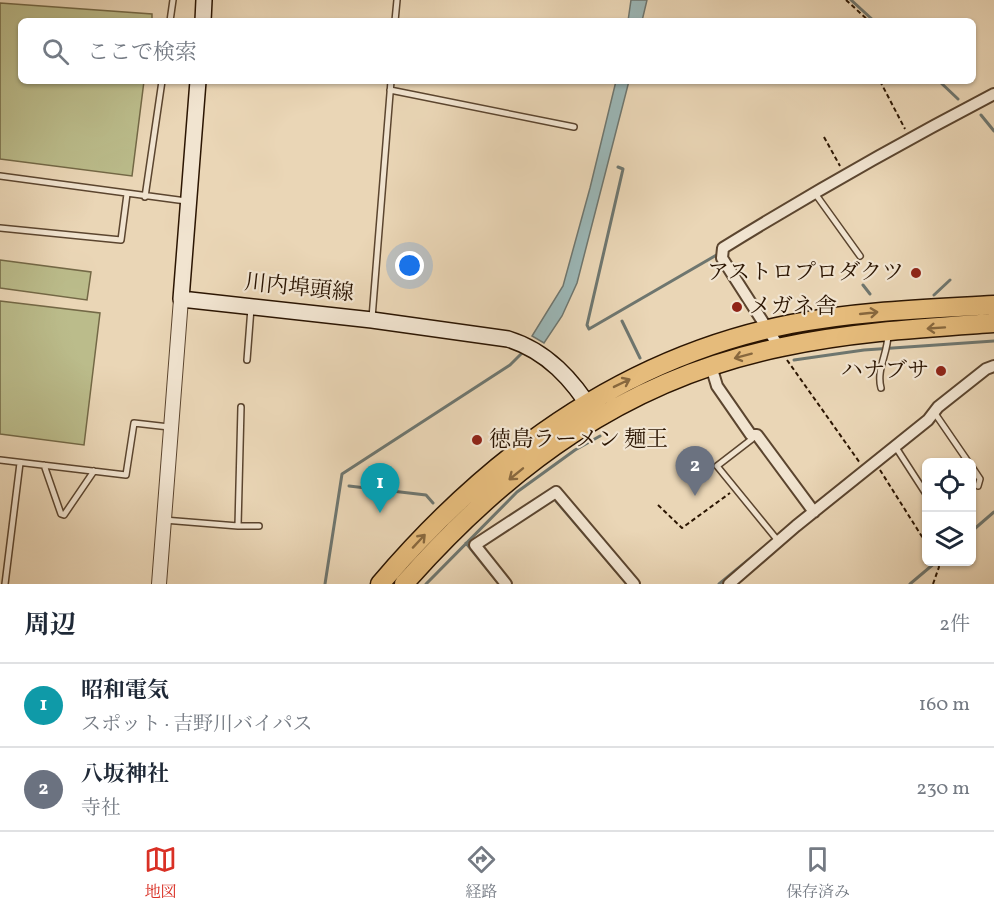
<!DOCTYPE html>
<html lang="ja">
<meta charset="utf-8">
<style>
:root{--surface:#fff;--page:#f2f2f3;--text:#1f2937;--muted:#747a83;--line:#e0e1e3;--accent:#d93025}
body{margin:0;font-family:Vollkorn,"Noto Serif JP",serif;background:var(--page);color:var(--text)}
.controls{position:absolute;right:18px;bottom:18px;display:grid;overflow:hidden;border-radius:9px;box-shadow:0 2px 4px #0004}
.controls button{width:54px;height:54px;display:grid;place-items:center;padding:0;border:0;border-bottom:2px solid var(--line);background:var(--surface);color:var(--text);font:30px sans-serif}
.you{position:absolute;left:410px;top:266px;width:21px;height:21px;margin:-15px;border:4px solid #fff;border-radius:50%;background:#1a73e8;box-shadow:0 0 0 9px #1a73e833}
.badge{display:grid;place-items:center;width:39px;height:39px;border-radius:50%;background:var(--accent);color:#fff;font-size:20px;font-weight:700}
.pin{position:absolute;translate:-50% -50px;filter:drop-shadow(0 2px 3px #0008)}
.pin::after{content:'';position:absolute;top:32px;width:21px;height:18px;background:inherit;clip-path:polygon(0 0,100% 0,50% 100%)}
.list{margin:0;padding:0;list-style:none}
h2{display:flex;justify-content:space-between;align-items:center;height:78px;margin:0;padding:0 24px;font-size:26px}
h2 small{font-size:20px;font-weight:400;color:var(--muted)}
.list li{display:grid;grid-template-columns:39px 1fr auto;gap:18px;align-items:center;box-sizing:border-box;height:84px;padding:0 24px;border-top:2px solid var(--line)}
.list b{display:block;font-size:22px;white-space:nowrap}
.list p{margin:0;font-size:20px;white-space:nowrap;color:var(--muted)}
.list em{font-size:20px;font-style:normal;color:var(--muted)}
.icon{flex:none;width:33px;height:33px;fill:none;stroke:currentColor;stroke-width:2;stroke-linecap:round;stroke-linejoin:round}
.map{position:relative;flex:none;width:994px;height:584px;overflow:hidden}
.search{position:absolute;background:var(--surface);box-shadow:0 2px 4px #0004;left:18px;right:18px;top:18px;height:66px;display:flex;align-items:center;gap:15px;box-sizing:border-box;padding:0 21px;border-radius:9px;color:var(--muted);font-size:22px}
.sheet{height:246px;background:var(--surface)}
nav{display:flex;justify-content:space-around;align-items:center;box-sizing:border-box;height:84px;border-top:2px solid var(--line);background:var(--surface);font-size:16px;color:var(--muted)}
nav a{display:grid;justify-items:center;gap:3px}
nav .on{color:var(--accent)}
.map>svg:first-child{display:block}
</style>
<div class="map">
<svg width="994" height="584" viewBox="0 0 994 584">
<rect width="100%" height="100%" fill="#ead6b6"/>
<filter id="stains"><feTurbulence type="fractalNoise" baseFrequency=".00333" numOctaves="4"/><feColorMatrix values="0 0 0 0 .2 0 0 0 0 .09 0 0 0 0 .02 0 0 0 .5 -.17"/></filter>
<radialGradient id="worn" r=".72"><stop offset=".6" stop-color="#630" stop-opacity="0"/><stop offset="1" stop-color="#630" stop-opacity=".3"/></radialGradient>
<path fill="#bbbc8b" stroke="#736846" stroke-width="1.5" d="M0,3l152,11v7h-131v60h123l-12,95 -132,-17z
M0,260l91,12 -4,28 -87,-12z
M0,301l100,12 -16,132 -84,-11z"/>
<path fill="#9bb7b7" stroke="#6e766f" stroke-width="1.5" d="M631,0h16l-5,21h-14z
M616,81h13l-52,202 -15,33 -18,27 -12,-7 31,-50 27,-98z"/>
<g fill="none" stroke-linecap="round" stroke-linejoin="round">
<path stroke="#6e766f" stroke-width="3" d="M851,0l23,21
M939,81l19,18
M981,115l13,16
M618,167l5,2 -36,156 2,4 131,-76
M863,285l7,9
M934,295l16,-15
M622,321l18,37
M794,360l70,-10 130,-9
M349,486l77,9 7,8
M556,501l71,83
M972,531l22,-19
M466,543l33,41
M325,584l17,-110 168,-109 14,-14
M426,584l91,-92 58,-42 25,-14
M719,584l45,-37
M910,584l26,-22"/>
<g stroke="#5b452f" stroke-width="8">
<path id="service" d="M170,21l3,-21
M395,21l2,-21
M390,90l184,37
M0,176l186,25
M814,192l46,64
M145,197l17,-116
M0,228l121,12 6,-46
M372,318l19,-237
M247,360l4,-52
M881,388c-5,-19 7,-34 7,-54
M934,412l35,51
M751,436l1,3 -35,27 62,76
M895,446l31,48
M0,460l126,15 8,-52 35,4
M44,465l17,49 3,1 30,-44
M972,467l8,12 -2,7
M164,520l74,6 3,-119
M238,526h21
M5,584l15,-121"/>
</g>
<g stroke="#5b452f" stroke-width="14">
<path id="minor" d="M779,347l-57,-89 1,-10c89,-55 179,-106 271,-154
M711,366l6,20 34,49h6l57,77
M506,584l-31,-39 81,-53 78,92
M729,584l67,-58 132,-106 10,-13 48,-38 8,-3"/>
</g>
<g stroke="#5b452f" stroke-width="16">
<path id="tertiary" d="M159,584l22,-285"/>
</g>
<g stroke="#2b1502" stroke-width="18">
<path id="secondary" d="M203,21l1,-21
M198,81l-17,218 191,21 136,19c39,12 65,41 86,75"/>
</g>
<g stroke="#2b1502" stroke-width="21">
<path id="trunk" d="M380,584c108,-127 244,-227 411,-260 67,-13 135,-15 203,-19
M404,584c104,-118 221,-205 378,-237 70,-15 141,-19 212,-24"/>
</g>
<path stroke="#2b1502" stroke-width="2" stroke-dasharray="4.5 3" stroke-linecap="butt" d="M846,0l23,21
M880,81l25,48
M824,137l16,29
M787,360l73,103
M880,470l46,73
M658,505l24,23 48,-35
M933,584l6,-17 -1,-5"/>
<use href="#service" stroke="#f1e4d0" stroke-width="5"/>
<use href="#minor" stroke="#f1e4d0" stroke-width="10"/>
<use href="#tertiary" stroke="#f1e4d0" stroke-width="14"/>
<use href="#secondary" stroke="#f1e4d0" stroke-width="15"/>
<use href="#trunk" stroke="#e5bb7b" stroke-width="18"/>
</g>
<defs><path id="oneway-shaft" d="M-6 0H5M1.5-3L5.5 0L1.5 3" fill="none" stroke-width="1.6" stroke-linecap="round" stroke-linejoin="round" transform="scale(1.5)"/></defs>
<g stroke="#88683e">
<use href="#oneway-shaft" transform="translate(869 313) rotate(-6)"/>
<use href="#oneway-shaft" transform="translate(936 328) rotate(176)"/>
<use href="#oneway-shaft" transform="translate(743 356) rotate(165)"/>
<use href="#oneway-shaft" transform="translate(622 383) rotate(-26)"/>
<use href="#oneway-shaft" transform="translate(516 474) rotate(141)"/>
<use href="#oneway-shaft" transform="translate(419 541) rotate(-47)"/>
</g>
<g fill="#8f2418" stroke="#f1e4d0" stroke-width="2">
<circle cx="916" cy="273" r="6"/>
<circle cx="737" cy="307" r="6"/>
<circle cx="941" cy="371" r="6"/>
<circle cx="477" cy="440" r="6"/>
</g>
<g text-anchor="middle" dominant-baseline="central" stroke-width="4.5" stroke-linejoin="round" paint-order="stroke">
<g font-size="22" fill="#2b1502" stroke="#f1e4d0" text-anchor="end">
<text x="904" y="273">アストロプロダクツ</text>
<text x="749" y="307" text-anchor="start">メガネ舎</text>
<text x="929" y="371">ハナブサ</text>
<text x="489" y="440" text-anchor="start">徳島ラーメン 麺王</text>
</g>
<g font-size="22" fill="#2b1502" stroke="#f1e4d0">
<text transform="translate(299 289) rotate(6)">川内埠頭線</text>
</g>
</g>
<rect width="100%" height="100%" filter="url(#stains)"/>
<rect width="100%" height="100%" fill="url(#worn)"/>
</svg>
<div class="controls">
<button><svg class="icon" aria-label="locate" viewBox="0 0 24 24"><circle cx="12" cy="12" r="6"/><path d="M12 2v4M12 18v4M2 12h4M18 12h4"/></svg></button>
<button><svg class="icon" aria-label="layers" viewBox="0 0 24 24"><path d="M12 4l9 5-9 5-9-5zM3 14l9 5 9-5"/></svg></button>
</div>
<div class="you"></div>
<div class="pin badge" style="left:380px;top:513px;background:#0f9aa8">1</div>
<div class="pin badge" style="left:695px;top:496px;background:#6b7280">2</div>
<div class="search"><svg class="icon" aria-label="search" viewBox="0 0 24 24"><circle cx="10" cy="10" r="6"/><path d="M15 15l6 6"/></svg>ここで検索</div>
</div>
<section class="sheet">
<h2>周辺<small>2件</small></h2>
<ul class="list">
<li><span class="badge" style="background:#0f9aa8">1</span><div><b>昭和電気</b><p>スポット · 吉野川バイパス</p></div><em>160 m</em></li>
<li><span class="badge" style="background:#6b7280">2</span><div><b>八坂神社</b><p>寺社</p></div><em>230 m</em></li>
</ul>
</section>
<nav>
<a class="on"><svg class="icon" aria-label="map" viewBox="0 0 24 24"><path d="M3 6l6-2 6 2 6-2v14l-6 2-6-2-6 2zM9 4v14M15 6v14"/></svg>地図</a>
<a><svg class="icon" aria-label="directions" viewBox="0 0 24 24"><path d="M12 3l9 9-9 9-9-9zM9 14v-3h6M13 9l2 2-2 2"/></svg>経路</a>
<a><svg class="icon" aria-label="saved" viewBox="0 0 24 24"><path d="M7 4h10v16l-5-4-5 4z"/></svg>保存済み</a>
</nav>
